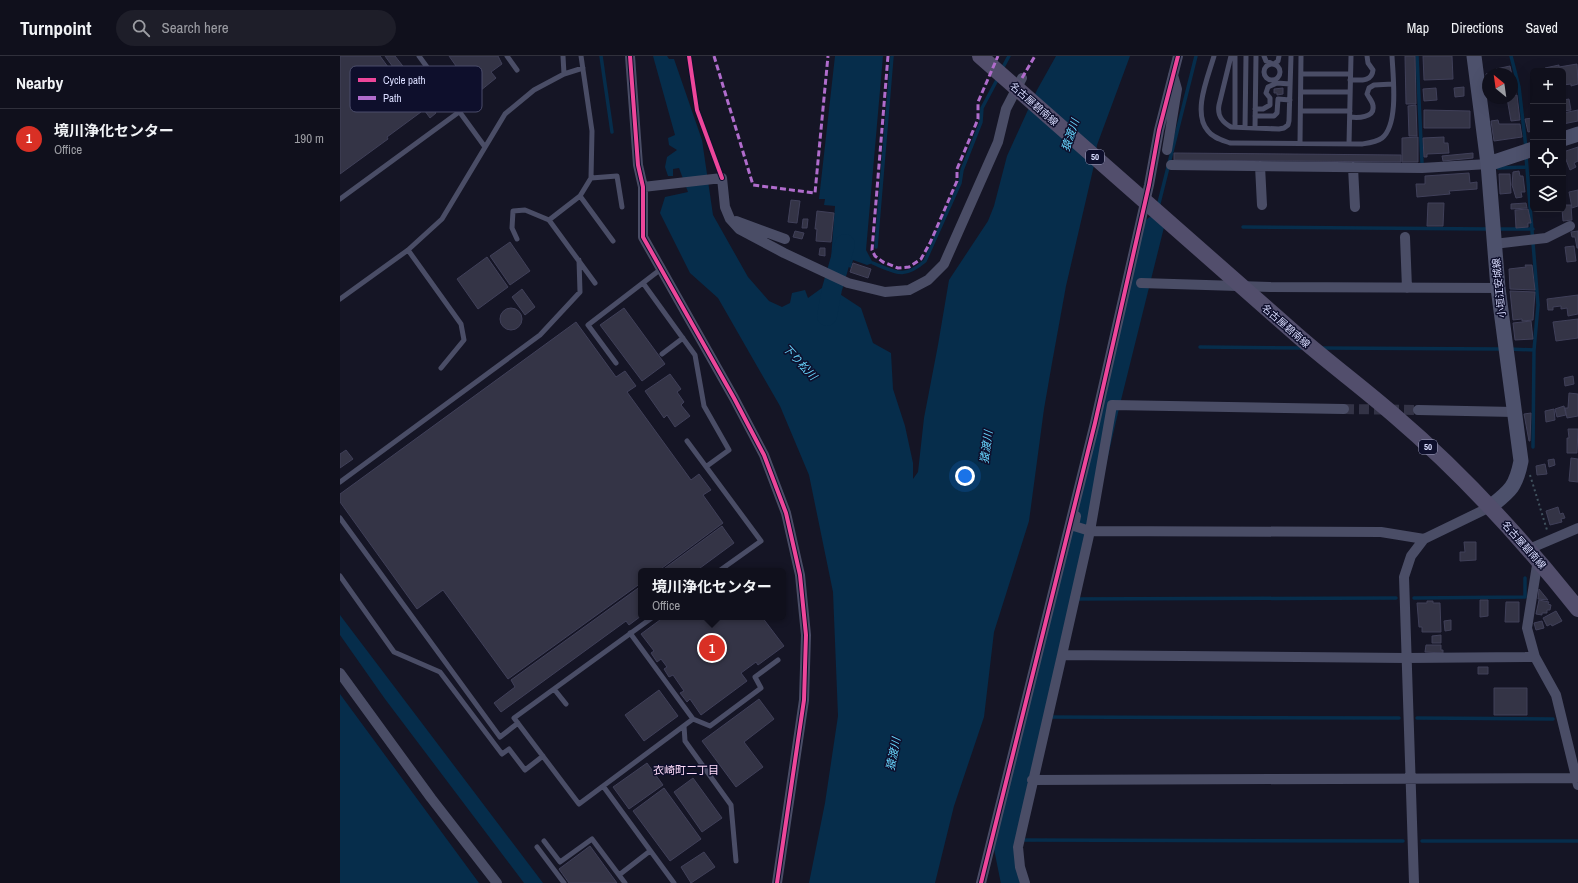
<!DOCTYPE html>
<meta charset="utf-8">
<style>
:root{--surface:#10101c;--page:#1e1e29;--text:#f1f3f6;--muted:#9c9da3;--line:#30303b;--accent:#d93025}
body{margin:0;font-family:"Archivo Narrow","Noto Sans JP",sans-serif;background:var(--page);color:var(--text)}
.controls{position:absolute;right:12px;top:12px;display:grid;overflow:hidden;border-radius:6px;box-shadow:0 4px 16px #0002}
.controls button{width:36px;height:36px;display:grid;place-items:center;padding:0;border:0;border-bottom:1px solid var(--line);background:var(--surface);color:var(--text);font:20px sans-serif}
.compass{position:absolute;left:1142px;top:12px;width:36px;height:36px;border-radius:50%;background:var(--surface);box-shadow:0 4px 16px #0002;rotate:331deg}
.you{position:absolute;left:625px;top:420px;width:14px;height:14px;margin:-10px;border:3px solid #fff;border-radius:50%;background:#1a73e8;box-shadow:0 0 0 6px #1a73e833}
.badge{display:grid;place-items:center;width:26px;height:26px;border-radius:50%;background:var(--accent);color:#fff;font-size:13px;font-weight:700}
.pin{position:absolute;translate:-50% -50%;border:2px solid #fff;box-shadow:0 1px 4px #0006}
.popup{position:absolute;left:298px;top:512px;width:148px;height:52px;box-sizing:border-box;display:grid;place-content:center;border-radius:6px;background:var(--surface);filter:drop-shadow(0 1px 3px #0005);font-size:13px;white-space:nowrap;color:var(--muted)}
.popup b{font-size:15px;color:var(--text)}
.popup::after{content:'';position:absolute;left:50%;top:100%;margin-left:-8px;border:8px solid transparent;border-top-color:var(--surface)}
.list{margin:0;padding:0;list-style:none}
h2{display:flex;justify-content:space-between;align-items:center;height:52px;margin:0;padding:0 16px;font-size:17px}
h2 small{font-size:13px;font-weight:400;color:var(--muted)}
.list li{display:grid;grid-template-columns:26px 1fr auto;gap:12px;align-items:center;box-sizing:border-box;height:60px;padding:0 16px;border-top:1px solid var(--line)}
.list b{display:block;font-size:15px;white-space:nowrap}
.list p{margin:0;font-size:13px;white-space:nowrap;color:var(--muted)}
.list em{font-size:13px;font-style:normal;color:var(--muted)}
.icon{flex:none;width:22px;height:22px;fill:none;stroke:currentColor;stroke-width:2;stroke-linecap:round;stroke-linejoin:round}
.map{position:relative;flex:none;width:1238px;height:827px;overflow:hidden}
header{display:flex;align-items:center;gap:24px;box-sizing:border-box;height:56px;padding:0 20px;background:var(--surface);border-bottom:1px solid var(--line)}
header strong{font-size:19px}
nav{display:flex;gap:22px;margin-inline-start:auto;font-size:14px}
.search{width:280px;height:36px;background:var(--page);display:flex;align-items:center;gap:10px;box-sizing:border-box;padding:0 14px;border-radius:22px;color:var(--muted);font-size:15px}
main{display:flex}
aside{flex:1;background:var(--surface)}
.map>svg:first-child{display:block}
</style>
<header>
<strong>Turnpoint</strong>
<div class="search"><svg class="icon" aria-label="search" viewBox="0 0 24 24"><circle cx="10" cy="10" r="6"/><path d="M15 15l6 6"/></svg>Search here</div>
<nav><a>Map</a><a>Directions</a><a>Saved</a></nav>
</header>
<main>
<aside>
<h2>Nearby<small></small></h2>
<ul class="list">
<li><span class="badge">1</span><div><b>境川浄化センター</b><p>Office</p></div><em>190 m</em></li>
</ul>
</aside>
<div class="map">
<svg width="1238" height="827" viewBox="0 0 1238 827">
<rect width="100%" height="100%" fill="#151525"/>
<path fill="#062d4b" d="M313,0h14l2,3h5l28,81 11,75 35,62 21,24 13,6 8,-4 2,-10 13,-3 3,8 18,-13 35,23 12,35 18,10 2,36 12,37 8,37v16l5,-7 6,-54 14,-73 11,-65 39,-59 6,-15 13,-50 30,-66 19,-34h74l-33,89 -2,16 -29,125 -14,77 -8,46 -15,112 -35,111 -10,85 -30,89 -19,77h-126l16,-80 13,-87 -5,-124 -24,-117 -29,-69 -62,-108 -28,-25 -30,-60 5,-16 23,-5 -9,-24 -6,1v7h-5l-3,-9 2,-10 10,-7 -8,-5 -1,-7 7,-3z
M495,0h48l-17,194 7,13 -6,2 -14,-5 -2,8 -5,-2 -2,8 -11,-7 3,-6 -5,-2 4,-53 -11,-1 1,-6h-6z
M0,559l203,268h-19l-139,-184 -45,-64z
M0,638l139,189h-139z"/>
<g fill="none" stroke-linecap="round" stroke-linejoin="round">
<path stroke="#062d4b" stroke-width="3.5" d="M261,0l11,76
M1077,0l5,107
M1171,0l8,31 7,61
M662,13l7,-13
M1186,100l12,149 -4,45 -1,97
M1158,112l29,-1
M818,151l38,-151
M814,170l1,-9
M903,171l247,2
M1158,173h35
M536,191l16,-191
M533,207c24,10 31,16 52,-2l35,-78 2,-13 19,-48 1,-14 16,-30
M860,291l105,1
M981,292l182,1
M1169,293l25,1
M1074,542l111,-1v-19
M724,543l332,-1
M696,661l363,1
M1077,662l136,1
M666,784l397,1
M1082,785h156"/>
<path stroke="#062d4b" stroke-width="20" d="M487,260l5,-27 13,-45
M671,827l-7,-35 76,-315 30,-130 44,-177"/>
</g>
<path fill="#343446" stroke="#404059" d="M0,0h40l41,56 -34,25 1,2 -48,35z
M45,0h10l14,18 10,-7 5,8 -10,7 22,31 -6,5z
M109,0h49l4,8 -11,8 5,6 -21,17 -22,-27 3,-2z
M1065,0h10l1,48h-10z
M1083,0h29l1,23 -29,1z
M1237,8l1,20 -7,2v-2l-8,1v-14h-17l-1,-3 14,-3v2z
M1170,10l6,28 -4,1v-21h-24v10l-2,-10 11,-2 -1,-3z
M1124,31v9l-9,1 -1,-9z
M943,32v6l-6,1v-2h-3v-4z
M1096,32l1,12 -13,1 -1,-12z
M1177,39l3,25 -9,1 -4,-23h5v-2z
M1229,43l2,11 -8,1v-11z
M1076,49l1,31h-8l-1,-30z
M1084,54l46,1v17h-46z
M1238,54v11l-15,3v-11z
M1193,62v13l-5,1 -3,-13z
M1158,64l1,4h21l2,13 -28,4 -3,-20z
M1078,81v25h-16v-24z
M1104,81v6h4l1,10 -22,1v3h-3l-1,-19z
M1238,91v14l-4,2 2,4 -6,3 -7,-18z
M834,97l227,2v7l-227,-2z
M1133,97v5l-30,3 -1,-5z
M1179,115l1,5h3l2,16h-4l1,5 -6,1 -4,-13 1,-13z
M1129,117l1,10 7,-1v7l-28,2 1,3 -33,3 -1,-13h9v-8z
M1159,118h11l1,19 -11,1z
M1238,134v16l-6,2 -3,-16z
M451,144l9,1 -3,22 -9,-1z
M1088,147h16l-1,23h-16z
M1186,147l1,5 -16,1v-5z
M1223,149h8l1,15 -9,1 -1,-12h1z
M1188,153l3,14h-3v4l-12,1 -1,-18z
M477,155l17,2 -3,29 -15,-1 1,-12h-2z
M463,163h5l-1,9h-5z
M455,175l9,2 -2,6 -9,-2z
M1238,175v17h-1l-2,-11h-3l-1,-5z
M170,186l20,29 -20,14 -20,-29z
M1234,190l2,15 -9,1 -2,-15z
M480,192h5v8l-6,-1z
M147,201l21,30 -30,22 -21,-30z
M513,207l18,6 -3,9 -18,-6z
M1185,209h7l3,25 -25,-1 -1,-20 17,-2z
M182,233l13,18 -10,8 -13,-18z
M1170,235l25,1 -2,28 -11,1v-2l-9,1z
M1238,239v19l-10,2 -1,-8 -6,1v-3l-8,1v3h-5l-1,-11z
M160 263a11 11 0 1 1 22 0a11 11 0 1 1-22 0Z
M284,252l41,56 -23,17 -42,-56z
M1238,263v19l-22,3 -3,-19z
M1191,265l2,18 -18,1 -2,-17z
M236,266l40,55 9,-6 11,15 -9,6 64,88 8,-6 12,16 -8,5 20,28 -65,48h-17v12l-133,96 -65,-89 -26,19 -77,-107v-8z
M330,318l11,15 -4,3 7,10 -3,3 9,11 -15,11 -8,-12 -3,3 -19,-27z
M1233,320l1,8 -9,2 -1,-8z
M1229,337l9,1v22l-11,2 -2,-10h3z
M1224,350l2,9 -9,2 -2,-8z
M1214,353l1,11 -9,2 -1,-11z
M1191,357l-1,28h-1l-5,-27z
M1228,373h10l-1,24h-10v-15h2z
M6,394l7,9 -13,9v-14z
M1231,402l7,1v23l-9,-1z
M1214,403l1,6 -6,2 -1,-7z
M1205,408l2,10 -10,1 -1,-9z
M1218,451l2,7 3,-1 2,5 -4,1 1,3 -12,3 -4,-14z
M382,470l12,17 -38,28h-35z
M1124,486h12v18l-16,1v-9h5z
M301,530v30l-12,9 -3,-4 -125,91 -7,-9 21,-16 -4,-7z
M1199,533l9,11 -10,-1z
M1140,544h8v16l-8,1z
M1199,544l10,2 -1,2 3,1 -1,5h-3v3h-5v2l-6,-1z
M1087,545h6v2h7l1,29h-19v-5h-3l-2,-24h10z
M1166,546h13v20h-14z
M1216,555l6,10 -10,5 -1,-2 -4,2 -4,-8z
M324,561h98l22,29 -26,19 -2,-3 -15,11 6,8 -46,34 -11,-16 -3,3 -7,-9 4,-2 -11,-16 -4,2 -5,-8 3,-2 -6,-8 -4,3 -6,-9 3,-2 -13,-17z
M1111,564v10l-6,1 -1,-10z
M1202,565l2,7 -8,2 -2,-7z
M1101,579v8h-9v-7z
M1086,589h15v5h2v3l-18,-1z
M1138,611h10v7h-10z
M1154,632h33v27h-33z
M319,634l19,26 -34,25 -19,-26z
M419,643l15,20 -30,23 19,25 -27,20 -34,-46z
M307,707l16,22 -34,24 -16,-22z
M353,722l29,40 -20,14 -28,-40z
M324,732l37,51 -31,22 -37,-50z
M250,790l27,37h-48l-10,-14z
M364,796l11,15 -24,16 -10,-16z"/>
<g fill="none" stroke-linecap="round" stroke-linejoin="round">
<path stroke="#333346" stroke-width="10" stroke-dasharray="10 5" stroke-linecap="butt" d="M1004,353l74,1"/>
<path stroke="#40525e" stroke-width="2" stroke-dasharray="2 3" stroke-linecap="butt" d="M1190,419l17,55"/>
<path stroke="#4a4d66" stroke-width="5" d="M79,0l66,91
M167,0l10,14
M223,0l1,18
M241,0l11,75 -1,47 -11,18 -31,24 46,63
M874,0c-6,21 -22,57 -6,75 5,7 14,9 22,12l132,1c7,-1 15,-2 20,-6 17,-14 11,-61 10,-82
M891,0l-12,49c-2,11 3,17 12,22l48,2 5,-1 4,-3 1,-4 2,-65
M924,0l2,5 5,2
M924 16a8 8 0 1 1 16 0a8 8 0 1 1-16 0Z
M934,8l4,-3 1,-5
M961,18h49
M1010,24c10,0 22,2 23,-10l-5,-7 -1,-7
M961,36h49
M915,53h8l7,-4v-7l-4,-5 2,-6 9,-4 13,1
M961,55h49
M915,60h19l3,-3 1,-14 12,1
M1010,61c7,1 25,1 23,-11 0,-4 -4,-8 -6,-12l2,-6 5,-3 19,-1
M895,71v-71
M905,72l1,-72
M915,72l1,-72
M960,87l1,-87
M1009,88l2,-88
M251,122l26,-2 5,31
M240,140l33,45
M0,143l119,-87
M177,183l-5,-11 1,-17 12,-1 24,10
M68,194l53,74 3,16 -23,28
M303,227l52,72 9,51 25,44 -22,16
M0,243l68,-49 34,-31 63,-105 29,-24 30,-16 19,-6
M322,298l21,-16
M276,307l-28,-38 73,-56
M347,385l74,100 -42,30
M0,426l200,-147 40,-43 -1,-32
M0,462l160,219 18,-14
M0,520l54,76 46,20 62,82 7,-5 16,21 18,-14
M290,577l63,86 -114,85 -65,-86 139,-101
M214,633l12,15
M353,663l17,7 51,-38 -6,-11 23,-17
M344,670l1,15 46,64 5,56
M263,730l71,97
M204,785l16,21 32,-23 33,44
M197,791l27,36
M279,819l31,-24"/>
<path stroke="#4a4d66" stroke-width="10" d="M290,0l8,109 5,22v50l91,161 30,57 22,58 14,62 6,60 -2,65 -27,183
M827,94l10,-61 -4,-14
M831,109l251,3 66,-4
M920,110l2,39
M1013,111l2,40
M303,131l79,-9 3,29 5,12 9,10 45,24 64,30 37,9 24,-2 19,-10 16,-16 54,-122 8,-33 16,-31
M396,165l49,18
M1065,181l2,51
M1154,188l52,-6 24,-12
M801,227l129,4 228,1
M1078,354l96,2
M736,460l-2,10 16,5 22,-126 232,4
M1189,493l49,-21
M722,599l28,-124 291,1 43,7
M1195,601l-8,-29 11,-69
M0,617l91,125 66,85
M692,724l544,-2
M641,827l114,-460 54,-238 10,-55 19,-74
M685,827l-5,-16 -2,-20 44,-192 344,3 129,-1 21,38 22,90
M1074,827l-10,-306 7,-21 13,-17 66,-32"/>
<path stroke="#4d516c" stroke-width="15" d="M1134,0l14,108 10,124 23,173c-5,26 -11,30 -31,46
M1223,83l15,-5
M1148,108l45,-15"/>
<path stroke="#524e6c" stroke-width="16" d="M640,0c106,93 211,186 317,279 32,28 66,53 98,81 68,58 128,124 183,193"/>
<path stroke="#b06ccc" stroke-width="3" stroke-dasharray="6 3" stroke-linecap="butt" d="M374,0l39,129 62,8 13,-137
M548,0l-16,194 3,6 8,6 15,6 11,-1 12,-8 9,-16 27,-62v-12l21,-50v-17l20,-46
M682,22l13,-22"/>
<g stroke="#0e0f2c" stroke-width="6">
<path id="cycleway" d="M290,0l8,109 5,22v50l91,161 30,57 22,58 14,62 6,60 -2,65 -27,183
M349,0l8,54 25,68
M641,827l114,-460 54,-238 10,-55 19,-74"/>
</g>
<use href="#cycleway" stroke="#ed469a" stroke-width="4"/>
</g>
<g text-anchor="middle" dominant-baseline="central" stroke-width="3" stroke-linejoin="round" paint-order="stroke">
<g fill="#0e0f2c" stroke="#9d9fc0" stroke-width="1">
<rect x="746" y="94" width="18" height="14" rx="3"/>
<rect x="1079" y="384" width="18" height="14" rx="3"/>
</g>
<g font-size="9" font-weight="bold" fill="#daddff">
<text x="755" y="101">50</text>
<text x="1088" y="391">50</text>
</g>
<g font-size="10" fill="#daddff" stroke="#0e0f2c">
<text transform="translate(694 48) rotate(41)">名古屋碧南線</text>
<text transform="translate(1159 232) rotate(-96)">小垣江安城線</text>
<text transform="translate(946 270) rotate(41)">名古屋碧南線</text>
<text transform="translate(1184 489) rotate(48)">名古屋碧南線</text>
</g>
<g font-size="11" font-style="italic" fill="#68d7ff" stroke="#0e0f2c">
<text transform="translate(730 79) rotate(-71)">猿渡川</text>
<text transform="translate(460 306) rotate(47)">下り松川</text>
<text transform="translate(646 391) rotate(-82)">猿渡川</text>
<text transform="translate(553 698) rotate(-79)">猿渡川</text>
</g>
<g font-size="11" fill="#ffdcf9" stroke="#0e0f2c">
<text x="346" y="714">衣崎町二丁目</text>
</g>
</g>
<rect x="10" y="10" width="132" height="46" rx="6" fill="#0e0f2c" stroke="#4b4d6b" stroke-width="1"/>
<rect x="18" y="22" width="18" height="4" fill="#ed469a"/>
<rect x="18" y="40" width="18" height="4" fill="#b06ccc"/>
<g font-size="11" fill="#daddff">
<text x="43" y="28">Cycle path</text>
<text x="43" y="46">Path</text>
</g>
</svg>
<div class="controls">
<button>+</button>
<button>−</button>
<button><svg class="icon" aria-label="locate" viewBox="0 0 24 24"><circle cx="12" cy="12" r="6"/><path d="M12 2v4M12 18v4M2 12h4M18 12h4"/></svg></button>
<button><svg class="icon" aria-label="layers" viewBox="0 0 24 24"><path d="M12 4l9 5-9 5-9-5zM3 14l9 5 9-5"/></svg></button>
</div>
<svg class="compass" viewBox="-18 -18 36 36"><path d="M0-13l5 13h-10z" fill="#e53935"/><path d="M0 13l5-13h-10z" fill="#9c9da3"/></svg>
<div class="you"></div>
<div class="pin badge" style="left:372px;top:592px">1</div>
<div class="popup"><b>境川浄化センター</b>Office</div>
</div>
</main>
